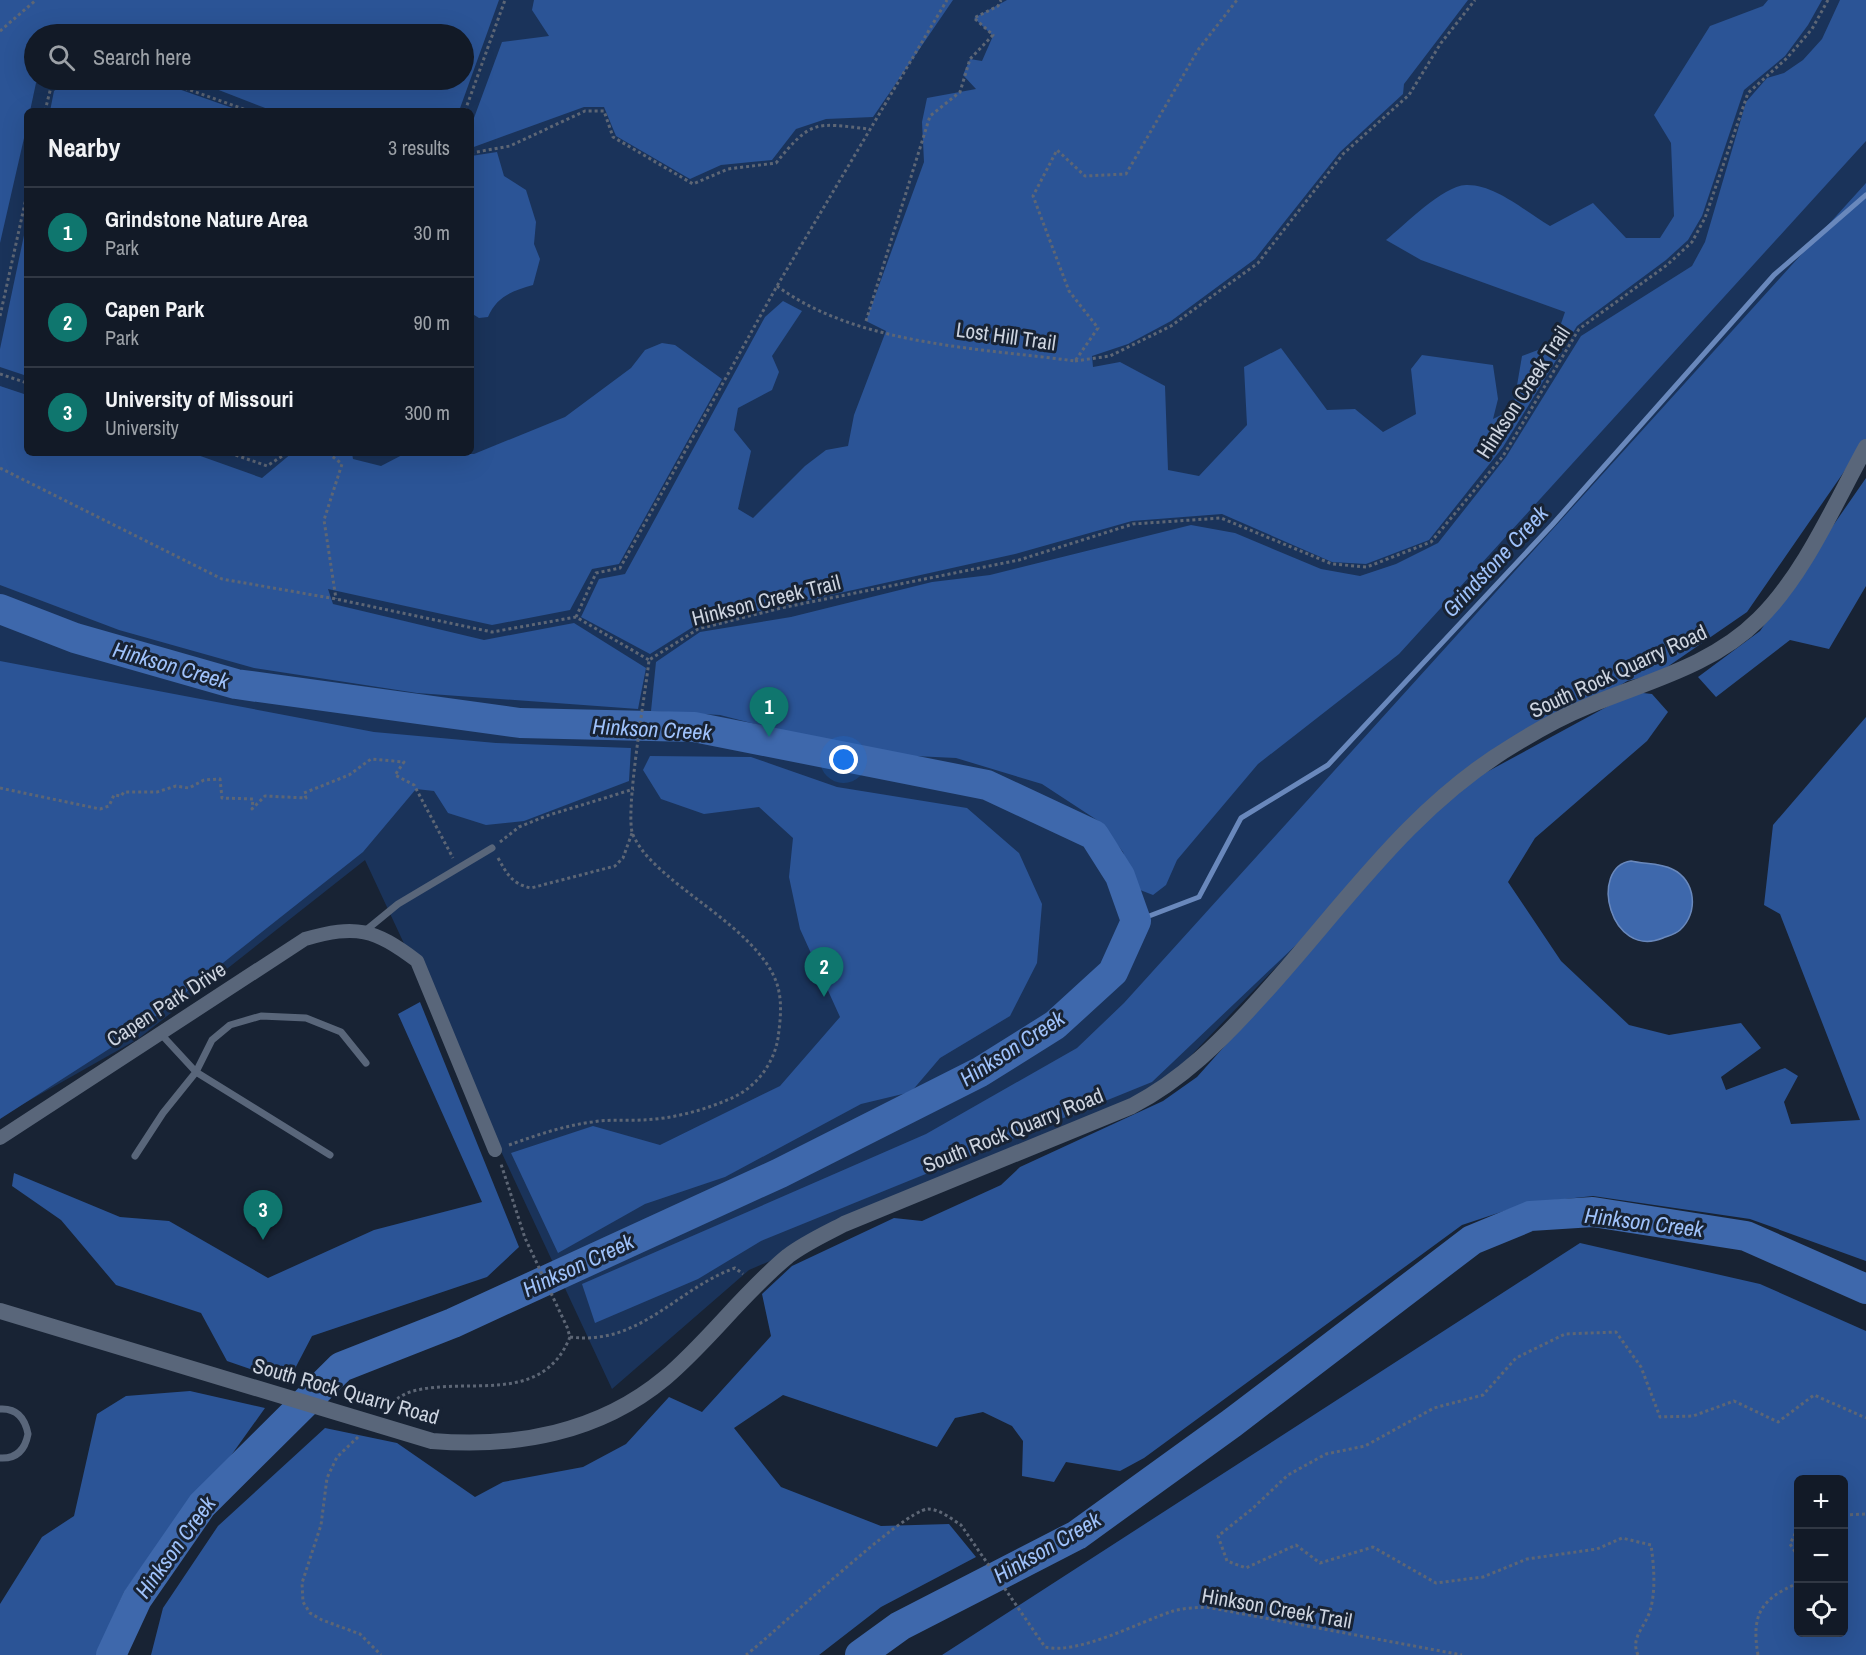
<!DOCTYPE html>
<meta charset="utf-8">
<style>
:root{--surface:#121a27;--page:#1b232f;--text:#f1f3f6;--muted:#9ca1a7;--line:#313844;--accent:#0f766e}
body{margin:0;font-family:"Archivo Narrow",sans-serif;background:var(--page);color:var(--text)}
.controls{position:absolute;right:18px;bottom:18px;display:grid;overflow:hidden;border-radius:9px;box-shadow:0 6px 24px #0002}
.controls button{width:54px;height:54px;display:grid;place-items:center;padding:0;border:0;border-bottom:2px solid var(--line);background:var(--surface);color:var(--text);font:30px sans-serif}
.you{position:absolute;left:844px;top:760px;width:21px;height:21px;margin:-15px;border:4px solid #fff;border-radius:50%;background:#1a73e8;box-shadow:0 0 0 9px #1a73e833}
.badge{display:grid;place-items:center;width:39px;height:39px;border-radius:50%;background:var(--accent);color:#fff;font-size:20px;font-weight:700}
.pin{position:absolute;translate:-50% -50px;filter:drop-shadow(0 2px 3px #0008)}
.pin::after{content:'';position:absolute;top:32px;width:21px;height:18px;background:inherit;clip-path:polygon(0 0,100% 0,50% 100%)}
.list{margin:0;padding:0;list-style:none}
h2{display:flex;justify-content:space-between;align-items:center;height:78px;margin:0;padding:0 24px;font-size:26px}
h2 small{font-size:20px;font-weight:400;color:var(--muted)}
.list li{display:grid;grid-template-columns:39px 1fr auto;gap:18px;align-items:center;box-sizing:border-box;height:90px;padding:0 24px;border-top:2px solid var(--line)}
.list b{display:block;font-size:22px;white-space:nowrap}
.list p{margin:0;font-size:20px;white-space:nowrap;color:var(--muted)}
.list em{font-size:20px;font-style:normal;color:var(--muted)}
.icon{flex:none;width:33px;height:33px;fill:none;stroke:currentColor;stroke-width:2;stroke-linecap:round;stroke-linejoin:round}
.map{position:relative;flex:none;width:1866px;height:1655px;overflow:hidden}
.search{position:absolute;background:var(--surface);box-shadow:0 6px 24px #0002;left:24px;top:24px;width:450px;height:66px;display:flex;align-items:center;gap:15px;box-sizing:border-box;padding:0 21px;border-radius:33px;color:var(--muted);font-size:22px}
.panel{position:absolute;background:var(--surface);box-shadow:0 6px 24px #0002;left:24px;top:108px;width:450px;height:348px;border-radius:9px}
.map>svg:first-child{display:block}
</style>
<div class="map">
<svg width="1866" height="1655" viewBox="0 0 1866 1655">
<rect width="100%" height="100%" fill="#182334"/>
<path fill="#1a335a" fill-rule="evenodd" d="M0,0h1866v435l-123,174 -304,189 -288,299 -402,173 -137,119 -247,-529 -227,179 -138,78zM34,34h430v46h-430zM27,111h444v342h-444z"/>
<path fill="#2b5496" fill-rule="evenodd" d="M0,0h499l-40,111h-186l-80,-31h271v-46h-430v46h8l-6,3 -6,28h-3v14l-27,118z
M534,0h419l-80,117 -47,2 -30,10 -24,31 -51,5 -31,14 -74,-43 -12,-29h-20l-113,41v-22l31,-84 47,-6 -17,-26z
M1007,0h461l-64,84 -1,10 -63,58 -85,107 -84,62 -43,23 -36,12 1,11 27,-5 45,24 3,84 31,6 48,-51 -3,-58 37,-19 46,62 28,-1 28,23 33,-18 -5,-45 11,-14 71,10 5,34 -5,20 20,-10 9,-53 32,-12 11,-32 -144,-52 -35,-20c19,-15 56,-54 80,-55 29,-1 60,27 84,41l43,-23 33,35h34l14,-22 -3,-73 -17,-28 56,-89 53,-20 5,-6h54l-14,25 -23,31 -41,34 -42,126 -14,24 -22,20 -89,66 -74,121 -74,93 -63,24 -34,-2 -110,-48 -90,7 -117,33 -319,71 -46,29 -69,-37 18,-38 26,-5 140,-257 18,-16 19,10 -30,45 7,16 -7,18 -34,18 -4,22 17,21 -13,58 15,9 52,-52 21,-16 22,-4 6,-31 32,-84 -20,-10 58,-159 -2,-40 5,-24 49,-9 -13,-14 7,-16 12,2 11,-25 -19,-18z
M1840,0h26v141l-467,513 -141,110 -81,96 -11,25 -13,10 -18,-7 -12,-36 -23,-30 -58,-38 -86,-26 -84,-4 -152,-39 -69,-4 5,-49 44,-30 91,-15 141,-35 58,-7 201,-50 44,8 86,36 39,7 36,-12 42,-21 68,-86 75,-121 111,-70 13,-24 41,-140 21,-24 17,-5 19,-13 19,-21z
M67,80h86l88,31h-191l4,-20z
M497,152l7,24 22,14 10,32 -2,22 6,15 -7,26c-21,6 -36,11 -45,32l-9,1 -8,-5v-157z
M1866,183v257l-119,172 -90,62 -30,7 -166,105 173,-94 18,2 16,18 -21,29 -112,97 -27,44 53,79 68,64 40,10 72,-12 20,25 -40,29 5,13 59,-22 13,8 -14,26 7,22 69,-4 -80,-206 -16,-9 9,-80 93,-108v544l-116,-42 -157,-23 -65,7 -66,22 -318,233 -24,13 -54,-9 -12,20 -32,-6 1,-35 -11,-15 -29,-14 -28,6 -18,29 -154,-52 -49,33 47,59 100,39 68,-2 27,33 -95,50 -62,48h-668l12,-47 55,-82 107,-98 72,15 78,54 28,-15 80,-15 43,-23 43,-47 33,15 69,-76 -9,-42 30,-28 102,-48 28,3 79,-36 19,-18 143,-66 34,-24 92,-103 27,-48 -164,156 -391,159 -63,38 -103,44 -13,-39 344,-150 151,-86 47,-45z
M27,221v155l-27,-9v-18z
M662,343l13,2 47,34 -103,185 -27,5 -22,41 -78,15 -164,-36 5,15 151,36 90,-17 72,45 -8,41 -221,-16 -163,-25 -135,-38 -119,-45v-199l27,9v58h165l70,25 30,-25h60l1,6 28,7 25,-13 68,1 91,-37 66,-49 14,-18z
M1866,478v108l-37,63 -39,-9 -74,57 -18,-20 62,-46z
M0,661l374,71 122,11 135,5 -2,33 -105,40 -38,4 -38,-12 -14,-22 -18,-2 -53,63 -226,179 -137,88z
M650,756l101,1 86,30 130,21 52,45 23,51 -5,59 -27,53 -70,42 -29,34 -50,12 -136,73 -80,27 -87,49 -47,-100 82,-27 67,19 120,-59 60,-69 -40,-88 -11,-52 4,-39 -34,-31 -55,7 -43,-15 -18,-29z
M420,1002l99,245 -32,30 -175,59 -24,46 -61,-21 -26,-48 -85,-28 -55,-65 -49,-34 2,-13 106,44 49,4 99,57 106,-48 108,-28 -84,-188z
M1580,1243l180,41 106,47v324h-924zM1798,1480h46v152h-46z
M190,1391l75,17 -50,70 -23,18 -68,96 -28,63h-96v-51l42,-67 32,-21 23,-102 29,-18z"/>
<path fill="#3e68ac" stroke="#6988bc" stroke-width="1.5" d="M1631,861c12,3 30,2 41,8 24,11 27,44 8,61 -4,4 -12,6 -17,8 -53,22 -75,-71 -32,-77z"/>
<g fill="none" stroke-linecap="round" stroke-linejoin="round">
<path stroke="#6988bc" stroke-width="5" d="M1136,921l63,-24 42,-79 87,-53 224,-240 222,-250 92,-80"/>
<path stroke="#3e68ac" stroke-width="30" d="M0,609l75,29 161,46 284,39 174,4 293,58 107,50 26,41 16,45 -23,51 -58,53 -75,47 -200,101 -327,150 -112,44 -139,138 -65,94 -26,56
M860,1655l40,-29 177,-91 155,-112 240,-183 58,-24 63,-4 153,24 120,53"/>
<path stroke="#5d6675" stroke-width="3" stroke-dasharray="3 3" stroke-linecap="butt" d="M0,31l36,-31
M162,80l87,31
M45,111l6,-24 8,-7
M465,111l40,-111
M471,153l39,-7 75,-35h19l9,26 80,47 35,-15 48,-6c36,-44 39,-40 93,-34
M777,286c80,59 202,62 298,75l23,-33 -29,-37 -36,-95 24,-46 28,26 41,-2 72,-124 39,-50
M0,316l27,-122
M866,321l64,-205 30,-24 10,-33 23,-24 -19,-17 24,-12 3,-6
M1075,361l35,-5 61,-30 87,-63 85,-109 66,-59 32,-52 34,-43
M0,374l27,9
M230,453l37,13 20,-13
M328,453l14,11 -18,56 12,79
M0,468l222,111 114,20 156,33 84,-15 73,43
M576,617l20,-44 24,-5 157,-282 170,-286
M0,788l100,21 9,-3 5,-11 7,1 3,-4h33l19,-6 13,2 15,-8 16,-1 2,19 31,1 -1,10 13,-13 41,2 -2,-5 45,-18 22,-16 33,3 -9,13 19,10 39,73
M500,842l19,-15 27,-11 88,-27
M498,858c9,16 14,26 33,30l84,-22 8,-8 9,-25
M509,1145c28,-10 54,-19 83,-23 16,-3 33,-1 50,-2 30,-1 64,-10 92,-23 23,-11 40,-34 44,-59 2,-15 4,-31 1,-46 -8,-46 -77,-86 -111,-116 -14,-12 -27,-24 -35,-41 -9,-20 13,-145 16,-175l49,-31 83,-21 238,-48 114,-36 88,-6 111,46 35,3 64,-25 72,-86 76,-127 88,-64 25,-23 13,-24 43,-125 39,-35 25,-29 16,-29
M570,1337c70,9 106,-48 165,-69l8,6
M384,1411c7,-7 16,-16 26,-19 56,-17 131,16 160,-55l-3,-10 -42,-89 -24,-74
M358,1437l-21,20 -10,21 -6,47 -19,58 1,19 7,11 12,7 38,14 21,21
M1844,1515l22,-1
M1798,1528l-8,16 8,12
M746,1655c30,-23 157,-145 182,-146 11,0 24,10 33,16l84,122c34,8 94,-25 128,-36 10,-3 22,-3 33,-4l256,48
M1638,1655c-8,-17 7,-28 12,-44 6,-20 4,-45 1,-66l-29,-7 -25,11 -70,10 -44,18 -47,6 -63,-36 -53,16 -24,-18 -50,23 -19,-7 -9,-25 34,-27 36,-34 38,-21 39,-8 69,-38 49,-13 33,-37 49,-24 51,-2 25,35 19,50 33,-1 41,-15 44,21 36,-27 52,23
M1758,1655c-7,-41 3,-56 40,-72"/>
<path stroke="#59667a" stroke-width="7" d="M365,931l33,-27 94,-56
M160,1033l36,39 134,83
M135,1156l28,-43 33,-41 16,-32 18,-15 31,-9 45,2 35,14 25,31
M0,1409c17,-1 25,9 28,25 -3,16 -12,25 -28,24"/>
<path stroke="#59667a" stroke-width="14" d="M0,1138l305,-199c52,-15 69,-10 112,22l78,189"/>
<path stroke="#59667a" stroke-width="16" d="M0,1311l432,130c83,7 167,-8 233,-63 43,-36 78,-85 123,-122 17,-13 37,-22 56,-32l288,-118c50,-26 89,-65 127,-107 81,-88 148,-190 253,-253 24,-15 51,-30 76,-40 60,-25 124,-40 171,-87 45,-44 76,-116 107,-172"/>
</g>
<g text-anchor="middle" dominant-baseline="central" stroke-width="6" stroke-linejoin="round" paint-order="stroke">
<g font-size="21" fill="#cdd4e0" stroke="#182334">
<text transform="translate(1006 336) rotate(8)">Lost Hill Trail</text>
<text transform="translate(1523 392) rotate(-57)">Hinkson Creek Trail</text>
<text transform="translate(766 600) rotate(-14)">Hinkson Creek Trail</text>
<text transform="translate(1618 671) rotate(-25)">South Rock Quarry Road</text>
<text transform="translate(166 1004) rotate(-33)">Capen Park Drive</text>
<text transform="translate(1013 1130) rotate(-22)">South Rock Quarry Road</text>
<text transform="translate(346 1391) rotate(16)">South Rock Quarry Road</text>
<text transform="translate(1277 1608) rotate(10)">Hinkson Creek Trail</text>
</g>
<g font-size="22" font-style="italic" fill="#9fc2fb" stroke="#182334">
<text transform="translate(1495 561) rotate(-47)">Grindstone Creek</text>
<text transform="translate(171 665) rotate(16)">Hinkson Creek</text>
<text transform="translate(652 729) rotate(3)">Hinkson Creek</text>
<text transform="translate(1012 1048) rotate(-33)">Hinkson Creek</text>
<text transform="translate(1644 1222) rotate(7)">Hinkson Creek</text>
<text transform="translate(578 1265) rotate(-25)">Hinkson Creek</text>
<text transform="translate(175 1547) rotate(-54)">Hinkson Creek</text>
<text transform="translate(1047 1547) rotate(-30)">Hinkson Creek</text>
</g>
</g>
</svg>
<div class="controls">
<button>+</button>
<button>−</button>
<button><svg class="icon" aria-label="locate" viewBox="0 0 24 24"><circle cx="12" cy="12" r="6"/><path d="M12 2v4M12 18v4M2 12h4M18 12h4"/></svg></button>
</div>
<div class="you"></div>
<div class="pin badge" style="left:769px;top:737px">1</div>
<div class="pin badge" style="left:824px;top:997px">2</div>
<div class="pin badge" style="left:263px;top:1240px">3</div>
<div class="search"><svg class="icon" aria-label="search" viewBox="0 0 24 24"><circle cx="10" cy="10" r="6"/><path d="M15 15l6 6"/></svg>Search here</div>
<section class="panel">
<h2>Nearby<small>3 results</small></h2>
<ul class="list">
<li><span class="badge">1</span><div><b>Grindstone Nature Area</b><p>Park</p></div><em>30 m</em></li>
<li><span class="badge">2</span><div><b>Capen Park</b><p>Park</p></div><em>90 m</em></li>
<li><span class="badge">3</span><div><b>University of Missouri</b><p>University</p></div><em>300 m</em></li>
</ul>
</section>
</div>
